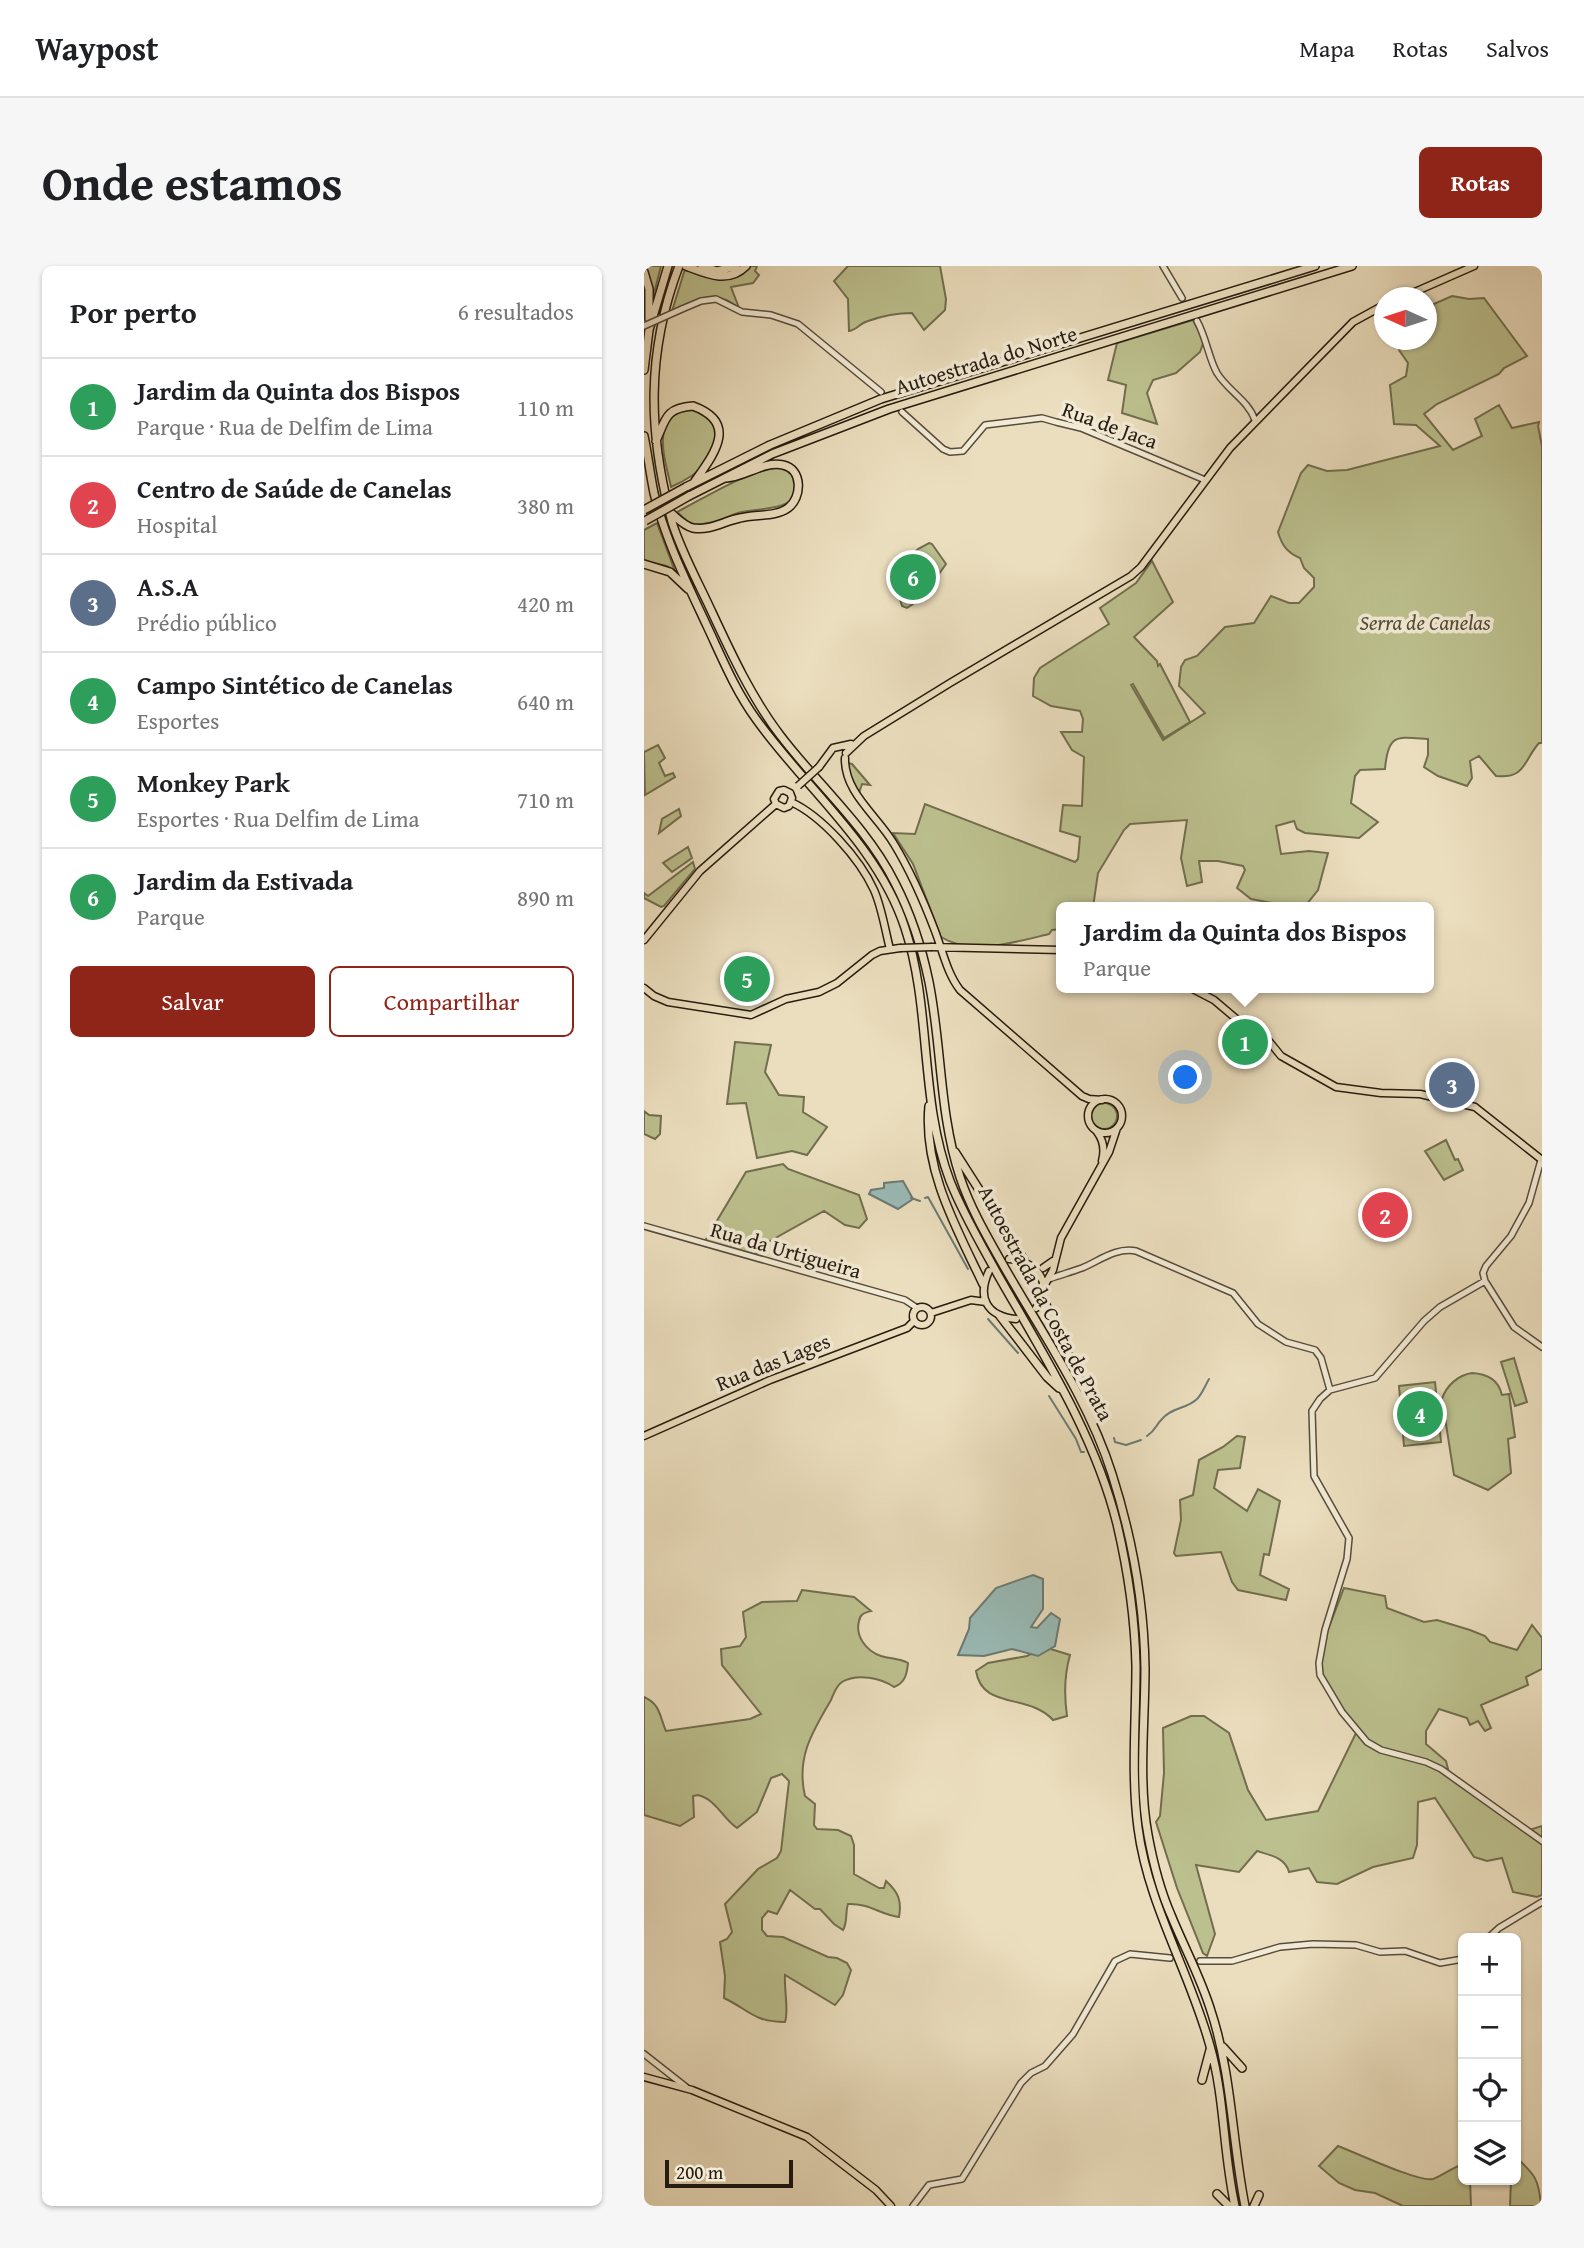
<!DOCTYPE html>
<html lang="pt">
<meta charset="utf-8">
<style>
:root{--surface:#fff;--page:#f6f6f6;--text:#202124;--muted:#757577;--line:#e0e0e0;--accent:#8f2418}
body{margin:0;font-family:"Gentium Book Plus",serif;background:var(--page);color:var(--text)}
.controls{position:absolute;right:21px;bottom:21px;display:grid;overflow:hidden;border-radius:10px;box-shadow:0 2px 5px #0004}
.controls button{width:63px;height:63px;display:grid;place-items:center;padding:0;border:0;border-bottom:2px solid var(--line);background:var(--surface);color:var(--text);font:35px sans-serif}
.compass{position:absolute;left:730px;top:21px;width:63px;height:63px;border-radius:50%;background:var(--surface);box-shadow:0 2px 5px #0004;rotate:273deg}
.scale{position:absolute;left:21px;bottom:18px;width:128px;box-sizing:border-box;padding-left:7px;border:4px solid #261c0f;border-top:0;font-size:19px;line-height:24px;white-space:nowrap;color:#261c0f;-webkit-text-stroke:5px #f2ead5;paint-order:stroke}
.you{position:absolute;left:542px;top:812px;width:24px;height:24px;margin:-18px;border:5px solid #fff;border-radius:50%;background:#1a73e8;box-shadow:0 0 0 10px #1a73e833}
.badge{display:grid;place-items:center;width:46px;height:46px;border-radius:50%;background:var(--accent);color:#fff;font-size:23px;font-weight:700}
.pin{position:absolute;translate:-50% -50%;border:4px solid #fff;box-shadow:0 2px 7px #0006}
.popup{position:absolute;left:412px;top:636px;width:378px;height:91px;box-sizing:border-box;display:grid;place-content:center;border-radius:10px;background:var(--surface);filter:drop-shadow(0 2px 5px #0005);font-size:23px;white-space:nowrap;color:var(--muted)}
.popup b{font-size:26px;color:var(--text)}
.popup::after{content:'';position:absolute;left:50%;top:100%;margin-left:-14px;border:14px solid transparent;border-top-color:var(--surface)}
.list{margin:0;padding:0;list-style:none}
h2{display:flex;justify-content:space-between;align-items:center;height:91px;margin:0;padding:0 28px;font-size:30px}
h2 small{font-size:23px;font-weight:400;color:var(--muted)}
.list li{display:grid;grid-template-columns:46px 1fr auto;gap:21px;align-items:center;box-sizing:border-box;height:98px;padding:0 28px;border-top:2px solid var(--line)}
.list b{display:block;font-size:26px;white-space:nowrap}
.list p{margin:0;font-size:23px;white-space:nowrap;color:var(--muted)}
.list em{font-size:23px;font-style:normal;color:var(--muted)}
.actions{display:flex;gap:14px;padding:21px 28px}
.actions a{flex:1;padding:16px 0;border:2px solid var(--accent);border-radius:10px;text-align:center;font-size:24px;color:var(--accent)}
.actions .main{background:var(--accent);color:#fff}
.icon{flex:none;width:38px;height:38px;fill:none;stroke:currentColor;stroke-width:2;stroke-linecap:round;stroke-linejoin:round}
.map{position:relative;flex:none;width:898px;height:1940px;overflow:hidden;border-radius:10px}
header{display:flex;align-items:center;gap:42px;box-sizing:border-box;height:98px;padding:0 35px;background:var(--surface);border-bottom:2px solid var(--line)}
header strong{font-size:33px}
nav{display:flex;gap:38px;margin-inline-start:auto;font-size:24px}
.intro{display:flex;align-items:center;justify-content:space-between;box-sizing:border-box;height:168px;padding:0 42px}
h1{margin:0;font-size:49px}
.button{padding:18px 32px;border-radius:10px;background:var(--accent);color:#fff;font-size:24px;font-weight:700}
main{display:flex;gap:42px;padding:0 42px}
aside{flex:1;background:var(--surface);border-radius:10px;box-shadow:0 2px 5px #0004}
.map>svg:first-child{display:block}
</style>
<header>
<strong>Waypost</strong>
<nav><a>Mapa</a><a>Rotas</a><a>Salvos</a></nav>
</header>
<div class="intro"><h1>Onde estamos</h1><a class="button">Rotas</a></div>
<main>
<aside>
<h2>Por perto<small>6 resultados</small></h2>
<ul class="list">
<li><span class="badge" style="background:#2e9e5b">1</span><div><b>Jardim da Quinta dos Bispos</b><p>Parque · Rua de Delfim de Lima</p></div><em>110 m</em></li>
<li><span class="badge" style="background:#e0444e">2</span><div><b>Centro de Saúde de Canelas</b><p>Hospital</p></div><em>380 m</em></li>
<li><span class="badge" style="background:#5c6f8a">3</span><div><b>A.S.A</b><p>Prédio público</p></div><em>420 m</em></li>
<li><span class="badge" style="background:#2e9e5b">4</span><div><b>Campo Sintético de Canelas</b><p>Esportes</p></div><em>640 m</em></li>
<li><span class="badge" style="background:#2e9e5b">5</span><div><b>Monkey Park</b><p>Esportes · Rua Delfim de Lima</p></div><em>710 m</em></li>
<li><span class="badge" style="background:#2e9e5b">6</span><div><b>Jardim da Estivada</b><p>Parque</p></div><em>890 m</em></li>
</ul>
<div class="actions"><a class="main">Salvar</a><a>Compartilhar</a></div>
</aside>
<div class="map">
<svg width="898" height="1940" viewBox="0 0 898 1940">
<rect width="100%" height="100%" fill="#ebdebe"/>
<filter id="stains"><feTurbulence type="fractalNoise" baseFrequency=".00286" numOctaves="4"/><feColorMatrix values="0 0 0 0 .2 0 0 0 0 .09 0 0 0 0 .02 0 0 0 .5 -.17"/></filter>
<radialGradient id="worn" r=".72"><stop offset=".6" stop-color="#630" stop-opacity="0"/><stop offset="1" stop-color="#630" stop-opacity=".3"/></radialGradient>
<path fill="#bcc08e" stroke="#716e4e" stroke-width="2" d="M0,0h17l-10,39 -3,-31z
M107,0h6l-2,5 4,4 -6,8 -22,4 8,21c-24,-20 -42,-9 -67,3l13,-42c21,9 49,19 66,-3z
M204,0h92l6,33 -1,11 -21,20 -12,-17c-15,0 -30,3 -44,8 -8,2 -11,9 -19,10l-1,-32 -14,-18z
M808,30l17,3 15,-1 43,58 -23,12 -5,6 -62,30 -13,10 29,36 29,-14 -7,-17 24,-14 13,23 27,-6 -1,4 4,20v297h-3c-16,18 -13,36 -43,33l-17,-20 -9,5 2,17 -5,8 -29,-10 -14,-9 4,-12v-16c-31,-2 -40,-6 -43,30l-25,1 -5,6 -4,27 27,19 -19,16 -54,-5 -8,-4 -3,-8 -18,5 5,28 28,-3 19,2 -10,37 -12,15 -18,1 -37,-7 -14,-11 8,-18 -2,-4 -25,-5h-19l3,21 -15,4 -6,-28 6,-38 -57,4 -6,6 -26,43 -5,34h-32v22l-9,1 -3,4c-33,8 -78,22 -108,3l-28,-73 -20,-31 22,1 10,-30 150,58 3,-3 2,-22 -20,-6 3,-26 19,1 2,-49 -12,-7 -11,-18h21l1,-13 -3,-8 -29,-5 -18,-10 1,-18 6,-10 69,-44 -9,-16 36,-25 16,-22 21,41 -39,35 23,24 1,5 2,-2 30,58 -26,16 -31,-54 -2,1 32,55 42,-27 -26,-27 2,-19 4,-7 12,-4 28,-29 29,-4 17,-27 18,7h10l15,-16v-9l-10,-10 -4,-10c-12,-5 -18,-12 -22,-26l23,-59 7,-8 19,6 20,-1 93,-24 -24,-21 -22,-1 -4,-39 16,-9 2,-13 -9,-13 4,-10h23l1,-33z
M549,54l11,21 -4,11 -24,21 -23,7 -6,13 10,31 -35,-11 4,-28 -18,-5 9,-37z
M46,143c5,1 12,3 16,5 18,13 8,36 -2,51 -8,10 -22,17 -33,22 -6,-29 -22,-70 19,-78z
M135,201c7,2 14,6 16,13 10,33 -39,27 -57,33 -17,6 -27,12 -47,12l-14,-13c33,-17 66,-39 102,-45z
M13,257l19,51 -9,-8 -23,-5v-31z
M285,277l3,1 14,20 -24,34 -15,10 -5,-2 -2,-7 4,-6 -11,-13 -2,-6 27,-25z
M14,479l7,13 -6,5 6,13 8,-3 2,4 -30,18 -1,-43z
M204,497l4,1 18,21 -8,-1 -4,12 -7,-12z
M35,543l2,7 -22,17 3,-14z
M44,581l4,11 -20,14 -9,-9z
M49,596l2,7 -31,37 -3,1 -17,-9v-5l4,3z
M591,761l17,11 7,7 -13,13h-6l-6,-7z
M91,776l36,3 -6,27 14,23 25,2 -1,15 24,15 -20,28 -15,-4 -35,7 -11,-55 -19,1z
M447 850a13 13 0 1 1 26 0a13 13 0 1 1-26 0Z
M0,845l5,4 12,1 -1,18 -5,5 -11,-5z
M802,874l9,20 3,-1 5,11 -19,10 -19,-29z
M139,898l5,5 71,26 8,24 -8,9 -14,-3 -21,-14 -61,34 -7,10 -51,-14 41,-69z
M870,1092l13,44 -12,4 -14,-44z
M828,1107c15,1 26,6 30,22l7,-1 6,43 -7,2 3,34 -23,17 -34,-15 -12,-76c4,-13 16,-24 30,-26z
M791,1116l6,60 -37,4 -5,-60z
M593,1170l8,1 -5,31 -22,2 -4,18 33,23 11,-22 22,12 -11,54 -5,-1 -4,21 29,14 -3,11 -48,-10 -6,-8 -11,-30 -45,4 -2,-3 7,-33 -1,-20 13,-5 6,-35 24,-13z
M700,1322l41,8 2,12 37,14 13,-2 33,10 15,6 5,6 27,8 15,-25 10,13v31l-16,8 2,8 -47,20 10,23 -6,3 -7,-10 -8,4 -3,-7 -28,-9 -13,22v13l20,17 4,16 76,54 16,-5v69l-5,2 -24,-5 -11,-34 -15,3 -13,-4 -39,-59 -17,4 -1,43 -4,13 -40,9 -36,17 -20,-2 -8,-14 -20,4c-4,-15 -20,-17 -32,-21l-18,21 -43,-7 19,69 -8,22 -4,-3 -26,-65 -21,-66 4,-6 4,-43 -1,-45 28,-12h13l25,17 19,57 18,30 52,-9 39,-80 -34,-54 -2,-15 3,-22z
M158,1324l52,7 17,14c-7,2 -11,3 -12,10 -4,15 7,30 22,35 10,3 18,2 27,7 -1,11 -3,20 -14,24 -13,-9 -37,-14 -52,-5 -6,4 -8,11 -11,18 -19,32 -35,58 -26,96l10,8 -1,21 3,4 21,1 13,6 3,9v29l25,14h5l2,-7c12,11 16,19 13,36 -18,-2 -30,-14 -51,-13 -3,9 0,17 -5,26l-9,-6 -14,-15h-5l-25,-19 -13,24 -9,-3 -6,7v12l5,6 16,1 45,20 9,1 10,5 4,7 -8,25 -8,10 -50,-30c-1,16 4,35 0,47 -31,0 -36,-12 -61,-24l1,-22 -5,-34 7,-3 5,-7 -7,-28 33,-35 19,-11 4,-7 8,-70 -7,-7 -11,4 -14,34 -20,16c-15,-10 -20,-28 -39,-33l-5,1 1,21 -14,9 -36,-11v-118c17,8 15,18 22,34l84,-12 11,-5 -39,-49 -1,-16 19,-3 6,-9 -3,-25 19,-10 35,-1z
M400,1381l26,8c-6,21 -6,40 -3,61l-14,4c-24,-27 -71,-10 -77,-49l12,-8 39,-7z
M694,1880c16,6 82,37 95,33 10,-4 19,-11 30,-15v16h7l1,26h-68l-28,-13 -20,-3 -16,-7 -20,-17z
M872,1891c19,18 23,22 25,49h-31l1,-26h5z"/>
<path fill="#99bbb7" stroke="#6b7b74" stroke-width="2" d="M259,915l10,18 -15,10 -29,-15 2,-4 13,-2v-5z
M389,1309l10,4v30l-12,18 6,1 14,-15 9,6 -5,27 -17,10 -26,-7 -28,7 -26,-1 11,-26 1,-11 26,-30z"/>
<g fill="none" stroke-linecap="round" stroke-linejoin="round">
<path stroke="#6b7b74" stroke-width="2" d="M267,932l9,3
M281,932l3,-1 40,72
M344,1053l30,34
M405,1130l27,43 5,13h3
M503,1170c10,-7 8,-10 15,-17 10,-12 25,-10 35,-20 5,-5 8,-13 12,-20
M470,1172l1,4 11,3 15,-5"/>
<path stroke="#c4b79b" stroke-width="5" stroke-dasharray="5 2.5" stroke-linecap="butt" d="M538,32l15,23"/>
<g stroke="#574c3b" stroke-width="8">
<path id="minor" d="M519,0l19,32
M38,43l19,-8 15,-2 26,13 29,3 27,9 83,68
M553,55c9,16 12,38 20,52 11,18 31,27 38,47
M258,146l41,37 7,3 13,-1 22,-26 57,-7 14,4 25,6 124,52
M897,894l-12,43 -18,33 -25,30 -3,7 2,8 29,46 28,20
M0,960l261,74 12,8
M405,1013c11,-4 22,-7 33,-11 17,-7 34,-21 54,-17l97,42 25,31 28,18 29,8 6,8 9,32
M841,1015l-45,26 -16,14 -49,57 -45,12 -10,9 -8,12 2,65 35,62 -2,21 -22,71 -6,33 1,12 22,37 25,30 14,8 45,12 15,7 101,72
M844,1672l11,-10 43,-26
M556,1695h32l48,-14 33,-3 43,1 24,7 25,-1 35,12 23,-4
M0,1788l42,33
M269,1940l16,-21 33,-6 59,-96 10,-10 14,-7 28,-32 42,-73 15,-7 40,4"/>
</g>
<g stroke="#261c0f" stroke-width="9">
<path id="major" d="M757,32l73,-32
M202,487l18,-17 86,-53 181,-107 10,-9 89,-119 123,-126 31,-17
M201,492c-1,35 33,58 49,86 17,28 30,58 41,87 8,21 12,42 25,59l122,106 7,3 13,1
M175,501l14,-19 18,-4
M147,536c31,14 69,57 83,88 8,18 11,40 16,59
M132,538l8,4 5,-2 3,-8 -2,-5
M132,538l-2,-5 5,-8 5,-1 6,3
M0,674l56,-69 76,-67
M288,681l129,3
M0,722l10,8 14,6 83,13 35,-16 33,-7 18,-9 35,-28 8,-4 20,-3
M547,722l23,12 26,22 28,18 13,16 55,31 45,6 39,1 55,13 67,53
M444 850a17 17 0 1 1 34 0a17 17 0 1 1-34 0Z
M453,866c7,9 8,18 5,29
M365,993c28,2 45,24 27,49
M399,1002l10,-7
M345,1005c-12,26 -3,45 27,48
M399,1022l10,-18 8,-32 48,-86 8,-24
M269 1050a9 9 0 1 1 18 0a9 9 0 1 1-18 0Z
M287,1047l40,-13 15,2
M0,1170l126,-56 137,-52 7,-7
M0,1811l48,13 115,47 69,53 15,16"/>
</g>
<g stroke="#261c0f" stroke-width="10">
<path id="highway" d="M35,0c-33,87 -31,167 -7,256 9,29 25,58 38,86 20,43 41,89 70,127 38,50 87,92 115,148 16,31 27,65 34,99 13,65 10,131 31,195 11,33 29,63 46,93 38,66 83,131 106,204 20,63 32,127 33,194 0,55 -7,113 3,167 5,27 12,55 23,80 13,32 30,63 40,96 21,64 21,130 34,195
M42,0c21,8 42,18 60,0
M58,0l15,5 19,-5
M0,6l5,17v30
M0,104l5,-40 19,-64
M0,170c4,19 6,38 10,57 11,46 33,90 53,133 15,32 28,64 49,93 49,69 122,126 149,209 27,82 14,171 45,253 13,33 31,63 48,94 45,79 97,160 119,249 11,47 18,94 19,142 0,55 -5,108 2,162 10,77 52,144 72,218 15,52 13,107 25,160
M12,175c10,-22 9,-33 37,-35 46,17 21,48 2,75
M42,221l84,-42 111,-46 434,-133
M45,230l83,-42 117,-45 463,-143
M27,247c6,5 13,13 22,15 17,3 31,-7 47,-10 15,-4 36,-1 48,-10 14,-10 15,-39 -5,-43 -20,-4 -38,12 -57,13
M0,298l26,8 18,17
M285,840c-6,64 28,123 54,178
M311,886l69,108
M398,1030l50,112 2,13
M356,1050l47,61 12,11
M579,1781l19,21
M558,1814l8,-30
M573,1928l12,12
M610,1940l5,-11"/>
</g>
<use href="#minor" stroke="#f2ead5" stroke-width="5"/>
<use href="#major" stroke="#ebdebe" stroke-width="6"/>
<use href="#highway" stroke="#ebdebe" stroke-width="7"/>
<g stroke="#574c3b" stroke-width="8" stroke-linecap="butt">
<path id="minor-bridge" d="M0,60l38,-17"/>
</g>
<g stroke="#261c0f" stroke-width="9" stroke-linecap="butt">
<path id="major-bridge" d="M154,520l21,-19
M256,682l32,-1"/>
</g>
<g stroke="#261c0f" stroke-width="10" stroke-linecap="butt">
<path id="highway-bridge" d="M0,244l42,-23
M1,255l44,-25"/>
</g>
<use href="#minor-bridge" stroke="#f2ead5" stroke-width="5"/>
<use href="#major-bridge" stroke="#ebdebe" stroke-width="6"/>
<use href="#highway-bridge" stroke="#ebdebe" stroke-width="7"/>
</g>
<g text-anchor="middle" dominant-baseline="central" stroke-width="7" stroke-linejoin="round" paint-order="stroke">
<g font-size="21" fill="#261c0f" stroke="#f2ead5">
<text transform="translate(342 94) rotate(-17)">Autoestrada do Norte</text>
<text transform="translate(466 159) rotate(20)">Rua de Jaca</text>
<text transform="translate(142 984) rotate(16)">Rua da Urtigueira</text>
<text transform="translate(402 1037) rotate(62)">Autoestrada da Costa de Prata</text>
<text transform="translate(129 1096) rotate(-22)">Rua das Lages</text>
</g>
<g font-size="21" font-style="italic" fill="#534d35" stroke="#f2ead5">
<text x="781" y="356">Serra de Canelas</text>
</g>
</g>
<rect width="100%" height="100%" filter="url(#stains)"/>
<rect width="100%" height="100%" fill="url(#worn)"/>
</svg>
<div class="controls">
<button>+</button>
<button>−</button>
<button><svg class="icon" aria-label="locate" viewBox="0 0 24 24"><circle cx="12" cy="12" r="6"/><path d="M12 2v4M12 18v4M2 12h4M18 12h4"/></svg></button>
<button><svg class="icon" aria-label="layers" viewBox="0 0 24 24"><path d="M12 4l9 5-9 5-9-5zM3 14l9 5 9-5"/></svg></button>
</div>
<svg class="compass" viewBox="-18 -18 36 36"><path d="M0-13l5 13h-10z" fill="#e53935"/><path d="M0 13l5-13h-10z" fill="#757577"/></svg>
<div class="scale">200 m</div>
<div class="you"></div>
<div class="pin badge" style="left:601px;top:776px;background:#2e9e5b">1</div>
<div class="popup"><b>Jardim da Quinta dos Bispos</b>Parque</div>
<div class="pin badge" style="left:741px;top:949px;background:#e0444e">2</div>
<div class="pin badge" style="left:808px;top:819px;background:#5c6f8a">3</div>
<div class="pin badge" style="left:776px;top:1148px;background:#2e9e5b">4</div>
<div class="pin badge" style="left:103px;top:713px;background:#2e9e5b">5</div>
<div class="pin badge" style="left:269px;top:311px;background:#2e9e5b">6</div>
</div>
</main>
